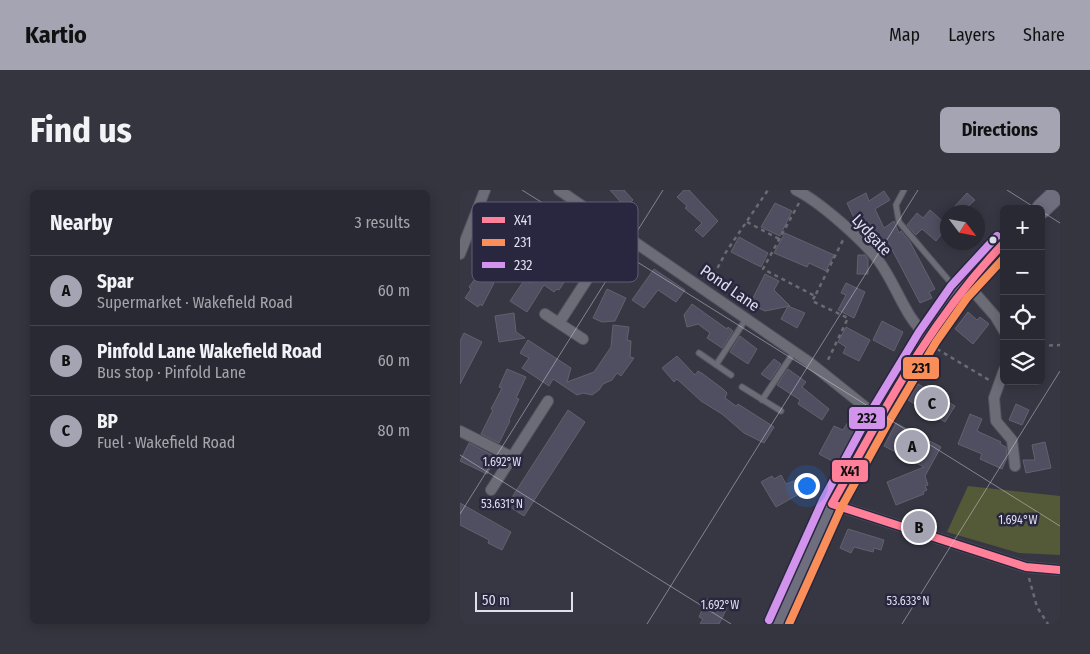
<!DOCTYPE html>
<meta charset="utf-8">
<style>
:root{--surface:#292933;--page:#35353f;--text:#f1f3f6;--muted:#a5a6ac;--line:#45454e;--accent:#a4a4b3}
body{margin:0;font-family:"Fira Sans Condensed",sans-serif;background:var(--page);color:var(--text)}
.controls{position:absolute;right:15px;top:15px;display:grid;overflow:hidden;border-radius:8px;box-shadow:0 2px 12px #0003}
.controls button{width:45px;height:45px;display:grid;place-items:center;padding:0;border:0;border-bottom:1px solid var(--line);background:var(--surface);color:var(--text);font:25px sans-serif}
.compass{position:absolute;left:480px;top:15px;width:45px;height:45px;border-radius:50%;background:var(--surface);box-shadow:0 2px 12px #0003;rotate:122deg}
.scale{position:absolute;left:15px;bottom:12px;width:98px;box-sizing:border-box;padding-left:5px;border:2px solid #dfdfef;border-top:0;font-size:14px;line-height:18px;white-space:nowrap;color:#dfdfef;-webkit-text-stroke:4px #28273f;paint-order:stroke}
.you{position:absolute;left:346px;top:295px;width:18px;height:18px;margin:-12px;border:4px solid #fff;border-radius:50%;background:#1a73e8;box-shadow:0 0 0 8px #1a73e833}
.badge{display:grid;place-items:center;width:32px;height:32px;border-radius:50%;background:var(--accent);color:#111;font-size:16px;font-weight:700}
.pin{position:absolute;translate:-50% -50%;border:2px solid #fff;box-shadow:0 1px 5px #0006}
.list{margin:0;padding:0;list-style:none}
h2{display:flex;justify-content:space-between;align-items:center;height:65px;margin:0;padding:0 20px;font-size:21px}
h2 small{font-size:16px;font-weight:400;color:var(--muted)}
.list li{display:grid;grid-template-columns:32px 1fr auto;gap:15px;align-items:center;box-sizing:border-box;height:70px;padding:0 20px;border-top:1px solid var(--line)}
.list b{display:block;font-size:19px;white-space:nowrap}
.list p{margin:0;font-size:16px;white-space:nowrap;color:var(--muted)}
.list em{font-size:16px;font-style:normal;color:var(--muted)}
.icon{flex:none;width:28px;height:28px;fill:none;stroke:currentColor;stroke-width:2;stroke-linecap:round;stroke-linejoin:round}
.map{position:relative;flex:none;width:600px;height:434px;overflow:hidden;border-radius:8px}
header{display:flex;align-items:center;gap:30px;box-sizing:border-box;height:70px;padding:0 25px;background:var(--accent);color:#111}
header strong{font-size:24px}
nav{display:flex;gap:28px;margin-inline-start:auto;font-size:18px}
.intro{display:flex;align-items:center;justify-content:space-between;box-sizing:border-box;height:120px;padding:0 30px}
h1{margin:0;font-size:35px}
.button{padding:12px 22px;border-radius:8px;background:var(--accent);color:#111;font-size:18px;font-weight:700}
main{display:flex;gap:30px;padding:0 30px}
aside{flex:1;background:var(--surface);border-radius:8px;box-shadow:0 2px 12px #0003}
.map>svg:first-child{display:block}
</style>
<header>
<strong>Kartio</strong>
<nav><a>Map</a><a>Layers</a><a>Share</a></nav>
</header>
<div class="intro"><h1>Find us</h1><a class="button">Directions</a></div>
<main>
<aside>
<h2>Nearby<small>3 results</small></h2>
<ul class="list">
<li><span class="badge">A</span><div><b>Spar</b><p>Supermarket · Wakefield Road</p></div><em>60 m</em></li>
<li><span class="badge">B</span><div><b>Pinfold Lane Wakefield Road</b><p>Bus stop · Pinfold Lane</p></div><em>60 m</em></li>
<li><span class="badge">C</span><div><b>BP</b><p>Fuel · Wakefield Road</p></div><em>80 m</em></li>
</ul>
</aside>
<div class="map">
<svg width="600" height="434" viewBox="0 0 600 434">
<rect width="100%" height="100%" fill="#373744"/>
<path fill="#545a37" d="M508,296l92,10v59l-41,-2 -72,-21z"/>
<path fill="#504f62" stroke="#62616d" d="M150,0h14l9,10 -8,7z
M224,0h5l29,31 -15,16 -8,-7 7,-7 -17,-15 2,-2 -10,-9z
M424,1l6,9 -15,9 9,19 10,-7 5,12 2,-2 9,11 25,47 -6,3 3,6 -12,5 -33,-63 -11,7 -16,-16 -13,-28 19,-10 3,8z
M507,3l8,7 -13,12 -7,-6z
M315,13l17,8 -12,25 -19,-9z
M470,20l18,16 -12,15 -14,-12 -6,6 -9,-10 10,-12 6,5z
M117,39l15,10 -33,51 -2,-1 -3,3 -10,-7 -17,27 -17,-11 15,-22 5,4 21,-28 9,6v-21h9z
M325,43l49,22 -8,16 -17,-8 -2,4 -33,-14z
M279,47l29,16 -7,14 -30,-15z
M398,65h7l3,4v15h-11z
M29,70l1,20 4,3 -12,23 -2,-2 -2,3 -13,-9 6,-9 -2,-2z
M194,79l31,21 -9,12 -18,-12 -14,18 -12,-8z
M305,84l14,7 -5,9 16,16 -25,5 -15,-7z
M386,93l19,9 -11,26 -16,-8 8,-15 -5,-2z
M147,99l19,9 -11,23 -13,1 -9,-4z
M232,114l35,25 1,-2 5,4 -11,17 -15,-10 3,-5 -12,-9 -11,3 -3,-12z
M328,116l17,7 -8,15 -16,-9z
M508,122l9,8 3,-3 9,7 -16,20 -18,-15z
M54,123l2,19 9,6 -26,4 -4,-26z
M422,131l21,11 -9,19 -21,-11z
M153,135l16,2 -2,13 4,1 -1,16 4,1 -13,18 -4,-3 -5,7 -9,4 -4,6 -7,5 -9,-2 -6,2 -24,-16 -4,7 -27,-18 7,-10 -9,-5 8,-13 43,28 -4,14 27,-10 17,-25z
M386,137l24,13 -11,21 -16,-8 3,-6 -8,-5z
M4,143l18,9 -22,42v-43z
M280,146l17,13 -9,15 -18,-12z
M217,166l18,19 3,-4 5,3 20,15 4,4 -2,5 11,8 2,-2 36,23 -10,16 -20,-10 -22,-19 -21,-13 -24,-22 -3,3 -12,-14z
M314,169l7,5 -11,16 -9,-6z
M47,179l19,8 -10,21 3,1 -10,21 1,1 -11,22 -18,-9 12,-24 -2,-1 11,-21 -3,-1z
M328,179l18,13 -4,5 27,22 -7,11 -24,-16 2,-4 -23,-15z
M458,194l37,22 -10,16 -37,-22z
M556,214l13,6 -7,15 -13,-5z
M108,220l17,12 -61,94 -17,-11z
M510,224l12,5 -5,12 24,11 -1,2 6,3 1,11 -5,11 -22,-10 2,-5 -24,-10z
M391,227l10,6 -23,41 -19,-10 15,-28 9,4z
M436,233l45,24 -16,29 3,9 -3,1 2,4 -4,2 1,2 -28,11 -9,-23 37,-15 -40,-21z
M585,252l6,26 -25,5 -3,-13h12l-3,-15z
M9,253l27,14 -9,17 -27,-13z
M321,285l5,9 13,-5 7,11 -30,17 -15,-25 11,-6 2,3z
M0,313l51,29 -9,18 -14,-7 1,-3 -29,-15z
M388,339l36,11 -3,10 -7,-2 -1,4 -19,-5 -3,6 -11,-5z
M247,409l20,9 -8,16h-19l3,-5 -4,-2z"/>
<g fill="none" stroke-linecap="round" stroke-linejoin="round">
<g stroke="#555562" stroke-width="7">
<path id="lane" d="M444,0l-8,15 3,17 58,68
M239,163l32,22
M256,175l30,-46
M282,197l39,24
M302,210l32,-48"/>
</g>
<g stroke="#555562" stroke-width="12">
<path id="street" d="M99,0l250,172 70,56
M336,0c23,11 67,50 82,70 19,25 26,57 50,77
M0,64l25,-64
M507,94l28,32 9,15
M85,124l38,25
M99,133l60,-93
M544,180l-10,28 2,23 16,19 3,26
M0,241l52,26
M31,300l57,-89
M372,314l194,63 34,3"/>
</g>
<g stroke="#555562" stroke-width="21">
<path id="highway" d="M581,19l19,-18
M318,434l54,-120 47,-86 49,-81 31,-45 45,-49"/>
</g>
<path stroke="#6b6a74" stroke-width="2.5" stroke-dasharray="4 4" stroke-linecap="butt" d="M339,13l-36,66 52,27 28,-56
M287,32l32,17
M250,92l16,-30 42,-62
M355,106l-3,5 36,17 -21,44
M581,156l19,-1
M477,159l52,31
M569,388l8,29 11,17"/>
<use href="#lane" stroke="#6c6c76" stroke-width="5"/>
<use href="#street" stroke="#6c6c76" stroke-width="10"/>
<use href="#highway" stroke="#6f6e7f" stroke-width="19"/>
<g stroke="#28273f" stroke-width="11">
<path id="bus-1" d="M544,53c-74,77 -121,169 -172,261l194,63 34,3"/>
</g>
<g stroke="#28273f" stroke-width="11">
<path id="bus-2" d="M329,434l52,-116 47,-85 48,-81 31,-44 37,-40"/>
</g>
<g stroke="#28273f" stroke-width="11">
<path id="bus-3" d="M309,430l54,-120 47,-87 49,-81 32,-46 46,-50"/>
</g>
<use href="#bus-1" stroke="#ff8098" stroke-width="8"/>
<use href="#bus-2" stroke="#fa8e5a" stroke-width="8"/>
<use href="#bus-3" stroke="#d193ec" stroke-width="8"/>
</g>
<path fill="none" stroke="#dfdfef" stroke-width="1" stroke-opacity="0.45" d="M62,0l538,336M547,0l30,19M581,21l19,12M0,265l271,169M0,324l203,-324M187,434l271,-434M442,434l158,-253"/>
<circle fill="#dfdfef" stroke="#28273f" stroke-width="2" cx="533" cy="50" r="4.5"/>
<g text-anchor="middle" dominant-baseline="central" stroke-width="5" stroke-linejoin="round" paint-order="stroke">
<g font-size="16" fill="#dfdfef" stroke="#28273f">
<text transform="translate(412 45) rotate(47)">Lydgate</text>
<text transform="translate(270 98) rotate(35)">Pond Lane</text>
</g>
</g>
<rect x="12" y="12" width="166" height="80" rx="8" fill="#28273f" stroke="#5f5e74" stroke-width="1"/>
<rect x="22" y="27" width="23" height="6" fill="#ff8098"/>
<rect x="22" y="49" width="23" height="7" fill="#fa8e5a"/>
<rect x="22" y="72" width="23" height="6" fill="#d193ec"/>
<g font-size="14" fill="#dfdfef">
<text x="54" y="35">X41</text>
<text x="54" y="57">231</text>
<text x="54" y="80">232</text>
</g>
<g font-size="12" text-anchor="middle" fill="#dfdfef" stroke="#28273f" stroke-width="5" stroke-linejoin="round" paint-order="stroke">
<text x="42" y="276">1.692°W</text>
<text x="42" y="318">53.631°N</text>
<text x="558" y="334">1.694°W</text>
<text x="448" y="415">53.633°N</text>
<text x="260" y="419">1.692°W</text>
</g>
<g stroke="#28273f" stroke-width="2">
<rect x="442" y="166" width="38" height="24" rx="5" fill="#fa8e5a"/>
<rect x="388" y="216" width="38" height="24" rx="5" fill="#d193ec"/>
<rect x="371" y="269" width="38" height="24" rx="5" fill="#ff8098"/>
</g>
<g font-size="14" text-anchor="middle" font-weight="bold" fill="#111">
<text x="461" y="183">231</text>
<text x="407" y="233">232</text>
<text x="390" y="286">X41</text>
</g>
</svg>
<div class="controls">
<button>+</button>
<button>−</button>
<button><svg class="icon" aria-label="locate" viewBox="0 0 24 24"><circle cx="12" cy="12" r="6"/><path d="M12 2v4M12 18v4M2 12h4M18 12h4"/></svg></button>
<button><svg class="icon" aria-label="layers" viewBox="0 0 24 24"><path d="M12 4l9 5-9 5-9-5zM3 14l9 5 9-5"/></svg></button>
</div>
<svg class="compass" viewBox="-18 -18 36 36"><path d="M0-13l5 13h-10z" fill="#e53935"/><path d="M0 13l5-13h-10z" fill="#a5a6ac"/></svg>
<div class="scale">50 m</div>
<div class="you"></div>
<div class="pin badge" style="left:452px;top:256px">A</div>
<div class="pin badge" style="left:459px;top:337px">B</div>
<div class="pin badge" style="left:472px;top:213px">C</div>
</div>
</main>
